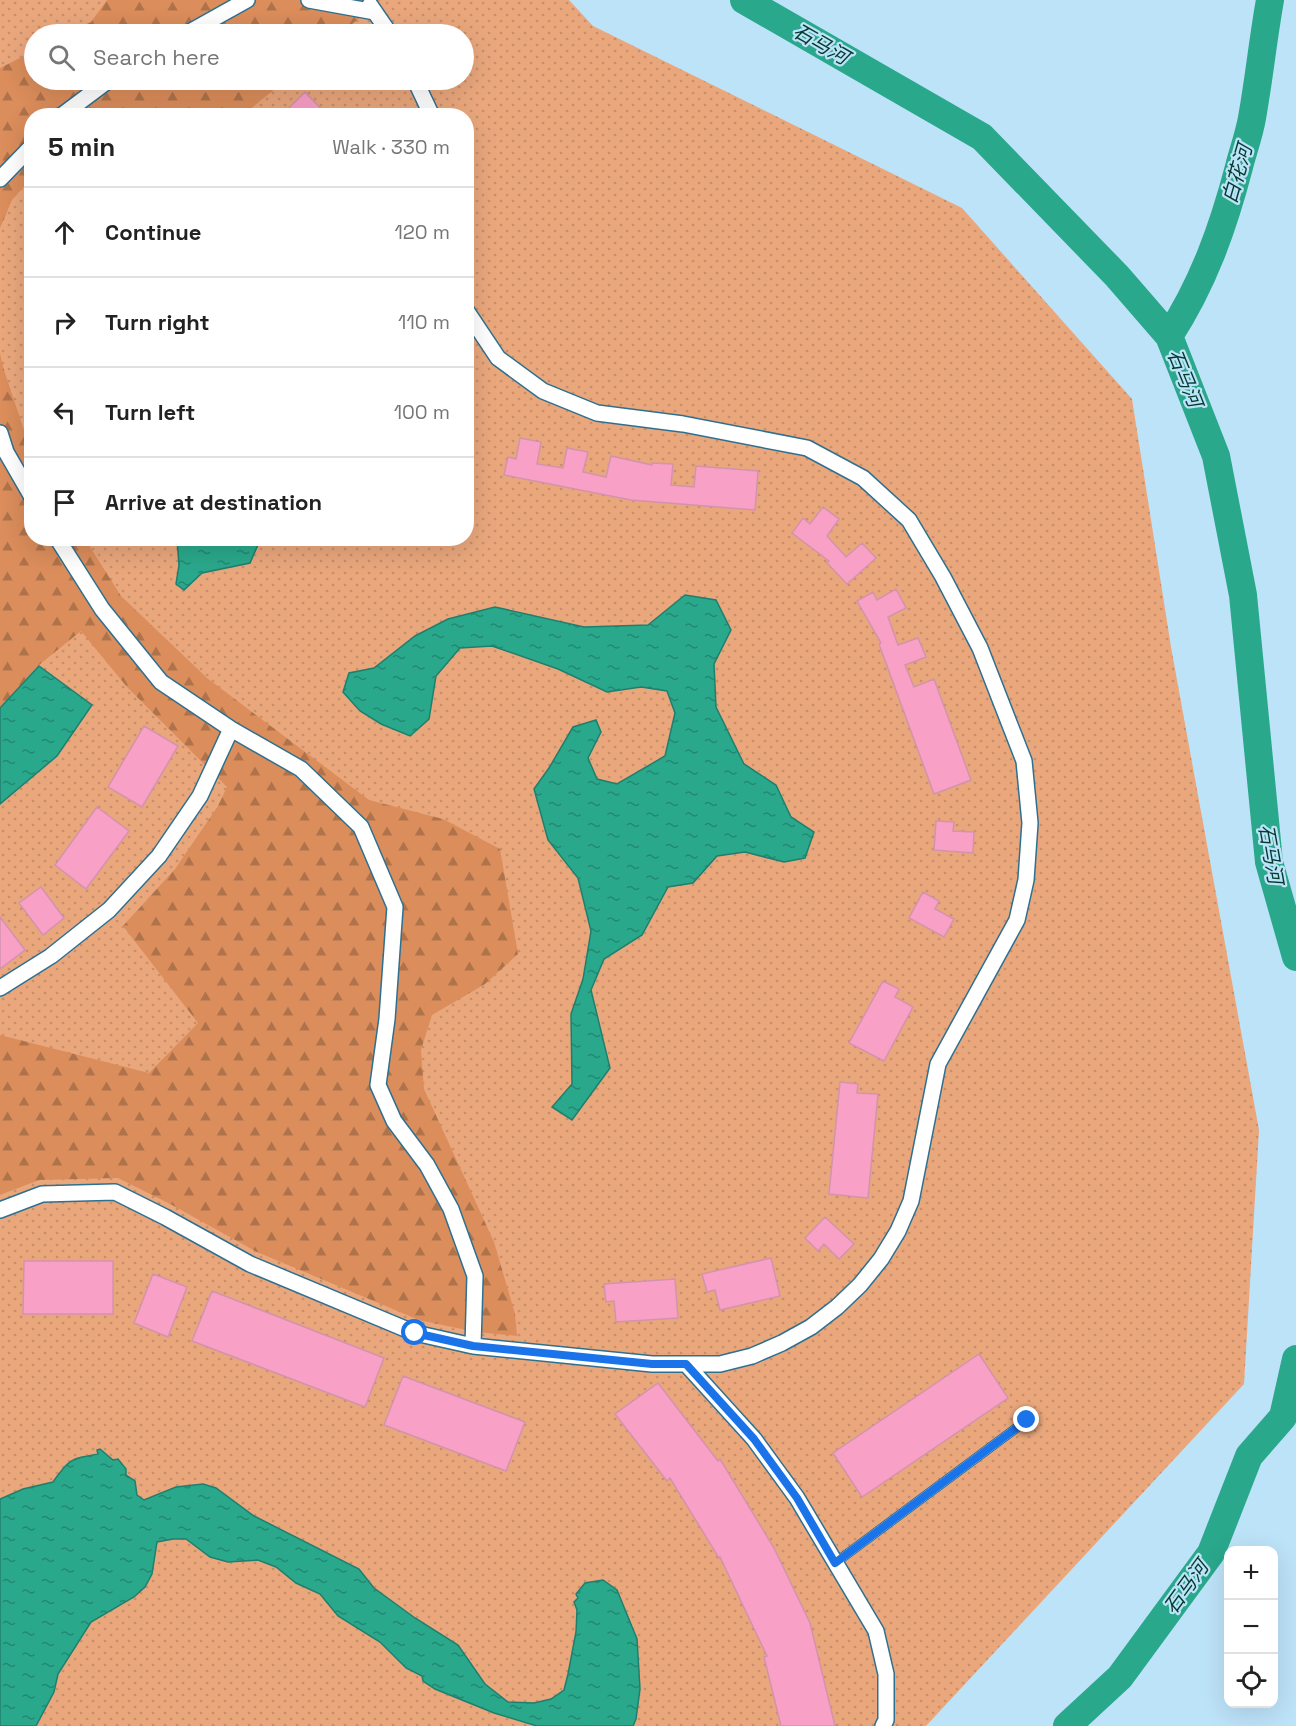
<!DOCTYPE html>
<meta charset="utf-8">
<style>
:root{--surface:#fff;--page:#f6f6f6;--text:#222;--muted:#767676;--line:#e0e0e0}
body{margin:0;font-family:"Space Grotesk","Noto Sans SC",sans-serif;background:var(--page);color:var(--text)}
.controls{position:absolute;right:18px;bottom:18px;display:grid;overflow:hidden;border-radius:12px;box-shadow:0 6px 24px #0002}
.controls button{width:54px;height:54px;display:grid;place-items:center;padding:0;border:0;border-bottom:2px solid var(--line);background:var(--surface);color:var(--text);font:30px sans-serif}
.stop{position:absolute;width:18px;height:18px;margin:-14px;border:4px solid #1a73e8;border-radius:50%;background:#fff}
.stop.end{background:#1a73e8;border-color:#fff;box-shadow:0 2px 6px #0008}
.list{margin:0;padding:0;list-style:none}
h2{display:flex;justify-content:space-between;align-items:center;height:78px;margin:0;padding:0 24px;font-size:26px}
h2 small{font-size:20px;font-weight:400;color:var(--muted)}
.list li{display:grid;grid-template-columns:39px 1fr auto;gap:18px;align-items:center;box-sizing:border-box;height:90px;padding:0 24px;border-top:2px solid var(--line)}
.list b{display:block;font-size:22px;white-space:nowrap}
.list em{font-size:20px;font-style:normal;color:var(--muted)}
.icon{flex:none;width:33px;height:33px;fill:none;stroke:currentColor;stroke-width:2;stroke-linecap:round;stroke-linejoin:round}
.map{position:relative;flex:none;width:1296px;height:1726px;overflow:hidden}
.search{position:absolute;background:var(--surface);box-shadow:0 6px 24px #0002;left:24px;top:24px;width:450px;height:66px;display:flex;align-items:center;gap:15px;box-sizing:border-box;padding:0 21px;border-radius:33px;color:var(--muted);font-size:22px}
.panel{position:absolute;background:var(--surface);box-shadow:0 6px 24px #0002;left:24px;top:108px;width:450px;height:438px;border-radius:24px}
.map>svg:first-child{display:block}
</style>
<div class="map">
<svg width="1296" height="1726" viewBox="0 0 1296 1726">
<defs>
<pattern id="grass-dots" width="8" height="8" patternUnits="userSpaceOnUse" patternTransform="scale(1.5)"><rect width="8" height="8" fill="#eaa77c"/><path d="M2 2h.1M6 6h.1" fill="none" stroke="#c78f6c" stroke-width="1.8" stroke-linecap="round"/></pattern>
<pattern id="forest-firs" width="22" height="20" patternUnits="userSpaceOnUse" patternTransform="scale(1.5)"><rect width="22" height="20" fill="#db8d5b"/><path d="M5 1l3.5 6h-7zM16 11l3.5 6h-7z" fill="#af734c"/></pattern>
<pattern id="water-ripples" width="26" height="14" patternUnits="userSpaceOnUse" patternTransform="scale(1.5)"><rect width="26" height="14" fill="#2aa88b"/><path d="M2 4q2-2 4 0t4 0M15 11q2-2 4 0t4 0" fill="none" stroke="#228872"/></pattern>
</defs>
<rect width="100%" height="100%" fill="#bde3f9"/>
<path fill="url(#grass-dots)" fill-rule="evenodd" d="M0,0h569l24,26 369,182 170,191 39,248 88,483 -15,254 -318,342h-926zM34,34h430v46h-430zM32,116h434v422h-434z"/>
<path fill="url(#forest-firs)" d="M107,0h274l-41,34h-274l25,-12z
M34,51v29h252l-43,35 -211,1 -1,63 -19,21 -12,28v-160z
M0,353l3,14 25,75 3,7 1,89 53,1 36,57 86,82 162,122 74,19 57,30 18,105 -33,30 -53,31 -11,35 3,39 70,153 21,72 2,22 -41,-4 -57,-12 -162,-68 -85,-47 -54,-27 -79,2 -39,15v-160l149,38 49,-50 -75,-97 52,-57 43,-63 9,-19 -100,-100 -46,-56 -42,34 -39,43z"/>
<path fill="url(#water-ripples)" stroke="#1f7f6f" stroke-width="1.5" d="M177,539l82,-1 1,2 -10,23 -48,10 -18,17 -8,-6 3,-19z
M685,595l31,5 15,30 -17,34 2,43 28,57 32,21 15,32 23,15 -9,26 -21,4 -39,-10 -28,4 -24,27 -25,4 -26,48 -38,24 -13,31 19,78 -38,52 -20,-13 20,-23 -1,-70 12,-35 8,-48 -13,-53 -30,-38 -14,-51 15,-21 24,-41 23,-7 5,12 -13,26 9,21 20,5 48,-28 10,-43 -8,-22 -26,-4 -34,5 -49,-23 -66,-23 -32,2 -24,28 -7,43 -19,17 -29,-12 -21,-13 -17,-19 6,-19 25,-5 41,-32 33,-17 47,-12 89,20 64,-2z
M39,666l53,39 -35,51 -57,48v-96z
M100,1449l13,11 5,-1 8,10v6l9,6 2,14 7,5 32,-13 27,-3 13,4 38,28 105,53 15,19 41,30 43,27 27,39 23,18 26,1 17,-4 13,-9 4,-16 8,-42 1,-22 -3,-8 4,-4 -2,-4 9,-11 18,-3 14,10 20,49 3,50 -4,30 -3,7h-96l-43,-13 -59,-24 -12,-8 -1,-5 -16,-8 -26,-26 -42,-26 -18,-22 -24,-11 -20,-16 -18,-7 -30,2 -18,-5 -24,-18h-13l-16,3 -5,32 -7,13 -11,10 -43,25 -33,52 -4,18 -18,34h-36v-227l23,-10 30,-7c16,-23 17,-23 45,-28l-1,-4z"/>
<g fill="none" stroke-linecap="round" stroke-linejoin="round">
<path stroke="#2aa88b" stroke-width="28" d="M744,0l238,137 135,139 52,60 47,120 27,139 26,267 27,95
M1169,336c34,-52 54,-108 70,-169 4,-16 10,-32 13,-49 7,-39 11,-79 18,-118
M1067,1726l53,-49 91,-124 38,-97 34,-39 13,-58"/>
</g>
<path fill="#f9a0c6" stroke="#d393ad" stroke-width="1.5" d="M305,92l23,24h-47z
M520,438l21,4 -4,22 26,4 4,-20 21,4 -5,20 23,5 5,-21 41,9v-2l21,1 -2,21 23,2 2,-21 62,5 -3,39 -124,-10 -127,-25 4,-18 8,2z
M823,507l16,12 -12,17 19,21 16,-14 14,15 -29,26 -20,-21 2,-2 -37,-28 11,-15 7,6z
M896,589l10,19 -18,9 10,28 20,-7 8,19 -21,8 9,22 20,-8 37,101 -37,14 -55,-150 2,-1 -24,-42 16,-9 4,8z
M144,726l34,20 -36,61 -34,-20z
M97,807l32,24 -43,58 -31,-24z
M936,821l18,1 -1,9 21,1 -1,21 -39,-3z
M41,887l23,31 -21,17 -24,-32z
M923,892l16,9 -4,8 19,10 -10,18 -35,-19z
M0,917l25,33 -25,19z
M883,981l16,8 -4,8 18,10 -29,54 -35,-18z
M840,1082l18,2 -1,9 21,1 -10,104 -39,-4z
M825,1217l29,27 -15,15 -15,-15 -6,7 -13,-13z
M771,1258l9,38 -60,14 -5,-20 -8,2 -5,-18z
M24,1261h89v53h-90z
M153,1274l34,13 -19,50 -34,-14z
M675,1279l3,39 -62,4 -2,-21 -8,1 -2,-18z
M212,1291l172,67 -19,49 -173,-66z
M979,1354l29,44 -146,99 -29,-44z
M403,1376l122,46 -19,49 -122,-46z
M658,1383l60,78 2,-2 54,89 36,75 25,103h-54l-17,-69 3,-1 -47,-99 -1,1 -49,-80 -3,3 -52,-67z"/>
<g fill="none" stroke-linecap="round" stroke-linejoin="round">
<g stroke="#2e7090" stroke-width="10">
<path id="lane" d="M835,1563l192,-143"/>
</g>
<g stroke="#2e7090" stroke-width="18">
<path id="street" d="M309,0l66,12
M370,5l20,29
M186,34l61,-34
M415,80l17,36
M61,116l48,-36
M0,179l32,-33
M0,433l6,19 26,45
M57,538l45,71 59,73 70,47 70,40 60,58 34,80 -8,112 -9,66 16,36 33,44 24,44 24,67 -2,70
M0,988l51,-32 58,-46 50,-54 41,-60 31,-67
M0,1210l42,-16 73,-2 50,25 85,47 165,69 58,13 179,18h68l32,-8 30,-13 29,-16 26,-20 23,-22 21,-26 17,-28 13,-30 27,-137 79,-144 9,-40 4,-57 -6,-62 -44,-113 -37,-71 -34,-57 -46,-42 -56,-30 -124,-24 -86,-11 -54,-22 -45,-33 -32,-48
M686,1364l68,75 43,59 79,133 10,43v46l-3,6"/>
</g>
<use href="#lane" stroke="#fff" stroke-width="8"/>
<use href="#street" stroke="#fff" stroke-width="15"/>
</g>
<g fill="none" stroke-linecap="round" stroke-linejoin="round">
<path stroke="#1a73e8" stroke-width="8" d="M415,1333l58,13 179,18h34l68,75 43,59 38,65 192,-143"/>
</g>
<g text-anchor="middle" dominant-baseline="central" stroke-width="4.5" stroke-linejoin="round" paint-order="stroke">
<g font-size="20" font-style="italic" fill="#043b2f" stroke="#bde3f9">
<text transform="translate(821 44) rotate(30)">石马河</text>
<text transform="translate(1237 174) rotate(-74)">白花河</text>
<text transform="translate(1185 378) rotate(68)">石马河</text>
<text transform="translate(1271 854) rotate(80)">石马河</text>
<text transform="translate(1186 1587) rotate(-54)">石马河</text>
</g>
</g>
</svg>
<div class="controls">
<button>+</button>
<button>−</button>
<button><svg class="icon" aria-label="locate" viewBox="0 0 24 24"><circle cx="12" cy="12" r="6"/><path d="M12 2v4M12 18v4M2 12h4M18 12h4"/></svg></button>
</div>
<div class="stop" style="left:415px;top:1333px"></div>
<div class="stop end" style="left:1027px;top:1420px"></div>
<div class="search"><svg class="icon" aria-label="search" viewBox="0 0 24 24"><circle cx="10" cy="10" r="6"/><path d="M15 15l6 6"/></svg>Search here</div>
<section class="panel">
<h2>5 min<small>Walk · 330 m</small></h2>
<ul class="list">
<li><svg class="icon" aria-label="ahead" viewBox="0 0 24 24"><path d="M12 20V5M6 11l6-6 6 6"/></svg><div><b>Continue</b></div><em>120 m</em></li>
<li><svg class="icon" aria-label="right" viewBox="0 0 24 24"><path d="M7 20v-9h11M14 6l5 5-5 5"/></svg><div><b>Turn right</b></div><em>110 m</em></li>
<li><svg class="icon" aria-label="left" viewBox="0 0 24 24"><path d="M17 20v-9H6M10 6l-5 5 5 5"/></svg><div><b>Turn left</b></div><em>100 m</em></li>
<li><svg class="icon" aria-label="arrive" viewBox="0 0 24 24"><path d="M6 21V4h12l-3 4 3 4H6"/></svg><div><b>Arrive at destination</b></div></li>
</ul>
</section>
</div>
